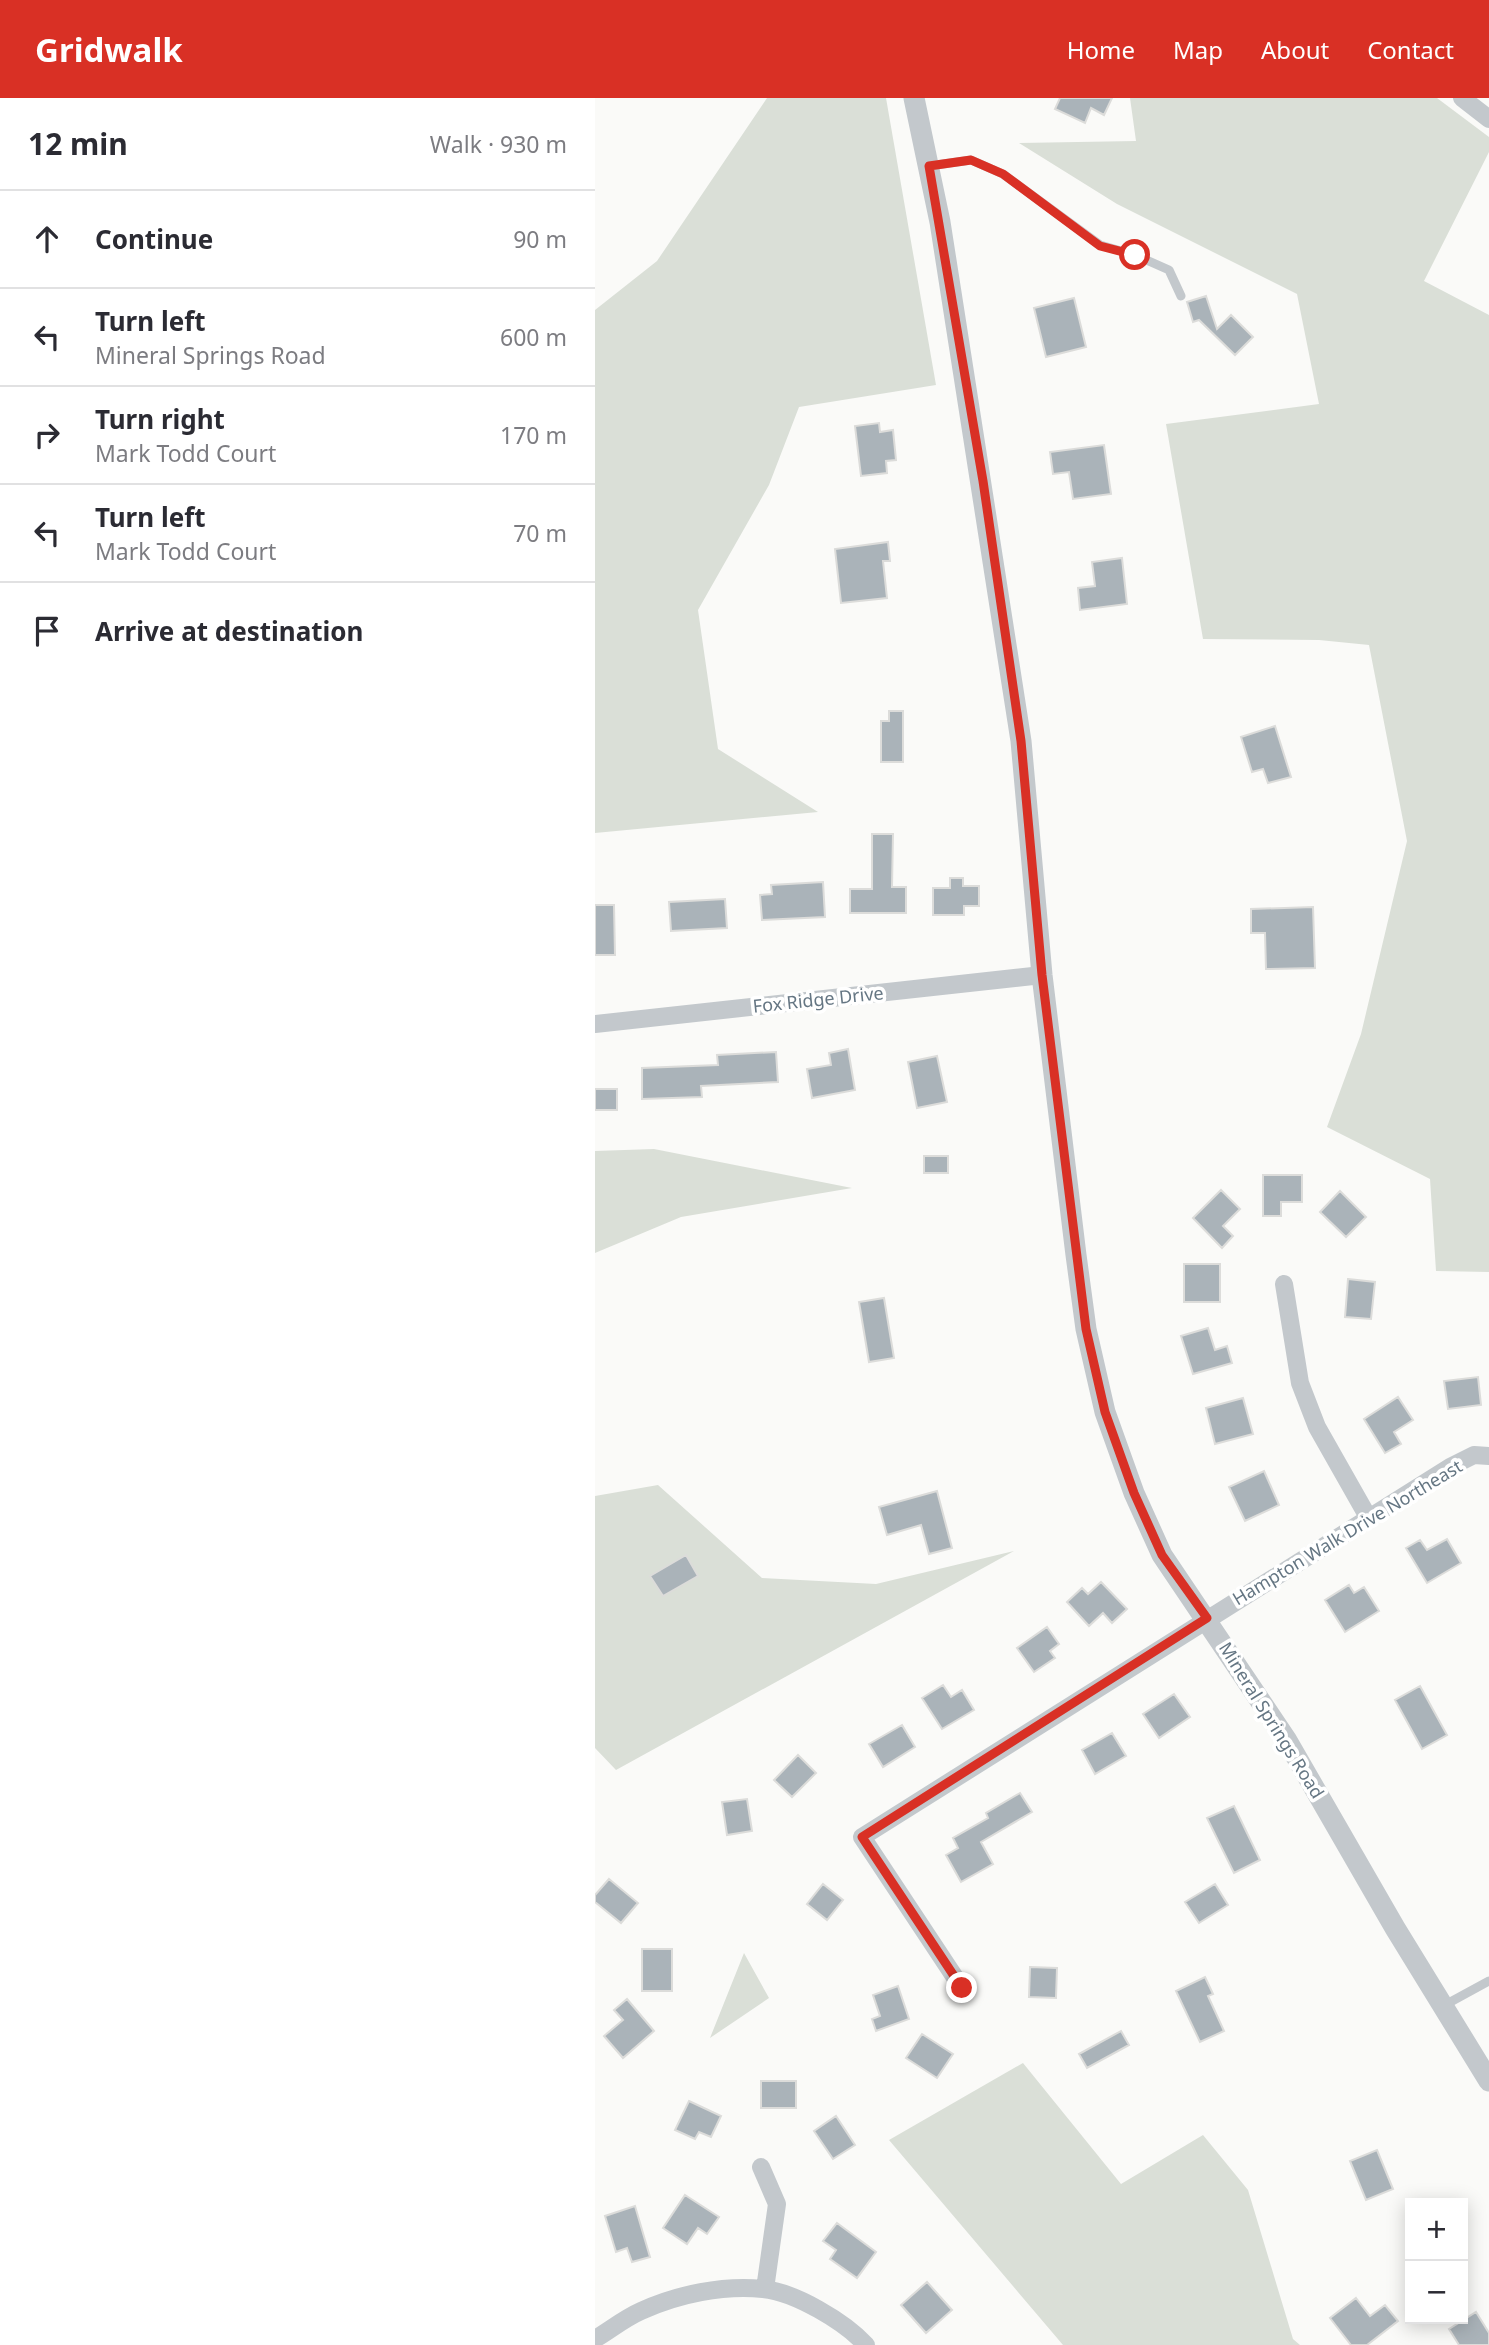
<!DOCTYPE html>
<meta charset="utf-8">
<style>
:root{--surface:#fff;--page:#f7f7f7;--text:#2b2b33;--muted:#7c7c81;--line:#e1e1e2;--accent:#d93025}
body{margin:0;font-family:"Noto Sans",sans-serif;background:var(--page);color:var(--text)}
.controls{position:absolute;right:21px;bottom:21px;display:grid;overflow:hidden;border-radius:0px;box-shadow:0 4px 18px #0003}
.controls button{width:63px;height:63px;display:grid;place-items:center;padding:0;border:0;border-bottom:2px solid var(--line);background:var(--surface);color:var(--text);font:35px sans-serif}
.stop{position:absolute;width:21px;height:21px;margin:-16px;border:5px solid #d93025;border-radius:50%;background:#fff}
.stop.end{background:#d93025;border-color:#fff;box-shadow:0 2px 7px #0008}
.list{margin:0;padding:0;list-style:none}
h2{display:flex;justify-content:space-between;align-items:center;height:91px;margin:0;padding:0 28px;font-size:30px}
h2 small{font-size:23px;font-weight:400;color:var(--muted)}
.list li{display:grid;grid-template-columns:46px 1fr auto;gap:21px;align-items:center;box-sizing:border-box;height:98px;padding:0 28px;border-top:2px solid var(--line)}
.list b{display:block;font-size:26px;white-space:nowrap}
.list p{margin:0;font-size:23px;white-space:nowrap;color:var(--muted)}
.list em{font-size:23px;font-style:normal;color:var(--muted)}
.icon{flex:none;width:38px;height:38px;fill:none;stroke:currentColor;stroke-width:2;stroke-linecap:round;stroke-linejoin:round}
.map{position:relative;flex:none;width:894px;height:2247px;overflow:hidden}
header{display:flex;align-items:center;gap:42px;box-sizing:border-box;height:98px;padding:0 35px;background:var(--accent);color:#fff}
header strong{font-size:33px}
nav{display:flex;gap:38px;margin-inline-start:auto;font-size:24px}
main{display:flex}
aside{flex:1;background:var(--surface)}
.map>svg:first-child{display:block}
</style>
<header>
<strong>Gridwalk</strong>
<nav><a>Home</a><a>Map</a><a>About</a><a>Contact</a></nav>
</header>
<main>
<aside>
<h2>12 min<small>Walk · 930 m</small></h2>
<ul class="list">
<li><svg class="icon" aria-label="ahead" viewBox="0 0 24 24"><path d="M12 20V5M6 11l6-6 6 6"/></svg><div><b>Continue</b></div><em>90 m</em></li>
<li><svg class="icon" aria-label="left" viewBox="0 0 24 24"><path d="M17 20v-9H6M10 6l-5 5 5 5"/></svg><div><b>Turn left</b><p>Mineral Springs Road</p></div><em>600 m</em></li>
<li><svg class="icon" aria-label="right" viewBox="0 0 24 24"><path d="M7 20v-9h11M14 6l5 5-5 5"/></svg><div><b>Turn right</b><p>Mark Todd Court</p></div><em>170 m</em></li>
<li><svg class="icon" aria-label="left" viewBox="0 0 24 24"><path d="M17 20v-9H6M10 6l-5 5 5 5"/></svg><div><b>Turn left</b><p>Mark Todd Court</p></div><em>70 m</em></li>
<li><svg class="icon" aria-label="arrive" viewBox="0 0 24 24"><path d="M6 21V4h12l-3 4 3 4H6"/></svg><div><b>Arrive at destination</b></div></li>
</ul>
</aside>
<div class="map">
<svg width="894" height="2247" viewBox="0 0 894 2247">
<rect width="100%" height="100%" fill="#fafaf8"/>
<path fill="#dadfd7" d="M172,0h119l50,287 -137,22 -30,78 -71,125 20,139 100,63 -223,21v-523l62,-49z
M535,0h307l52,39v15l-65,129 65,34v957l-53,-1 -6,-92 -103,-52 34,-93 46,-193 -38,-196 -50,-5 -116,-1 -37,-215 153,-20 -22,-110 -180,-90 -98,-61 117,-2z
M59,1051l198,39 -171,29 -86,36v-102z
M63,1387l104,93 114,6 138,-33 -398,219 -21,-22v-252z
M149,1855l25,45 -59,40z
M428,1965l98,121 82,-49 45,55 45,149 7,6h-237l-174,-205z"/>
<path fill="#aab3b9" stroke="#dcdcda" stroke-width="2" d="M465,0h52l-8,17 -13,-7 -6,15 -30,-14z
M611,198l11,33 14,-14 22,22 -18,18 -36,-35 -6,2 -6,-20z
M479,200l12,49 -40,10 -12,-49z
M284,325l1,9 13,-2 3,30 -10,1 1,12 -26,3 -6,-50z
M509,347l7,49 -38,5 -4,-27 -16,2 -3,-22z
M293,444l2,19h-7l4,37 -46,5 -6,-54z
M527,460l5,46 -47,6 -2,-22 17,-2 -3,-24z
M294,613h14v51h-22v-41h8z
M680,628l16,51 -23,6 -5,-14 -11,3 -11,-35z
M277,736h21l-1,53h14v26h-56v-24h22z
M355,780h13v8h16v20h-15v9h-31v-27h17z
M228,784l2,35 -63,3 -2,-25 12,-1 -1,-9z
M130,801l2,29 -56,3 -2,-29z
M0,807h19l1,50h-20z
M718,809l2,61 -49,1 -1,-36h-14v-24z
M253,951l7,41 -43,8 -5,-29 24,-4 -2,-12z
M181,954l2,30 -77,4 1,11 -60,2v-31l76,-3 -1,-10z
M342,958l10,46 -30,6 -9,-46z
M0,991h22v21h-22z
M329,1058h24v17h-24z
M668,1077h39v27h-21v14h-18z
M626,1092l19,19 -17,17 10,10 -11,12 -29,-30z
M745,1093l26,26 -20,20 -26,-25z
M589,1166h36v38h-36z
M753,1181l27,3 -4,37 -26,-2z
M289,1200l10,60 -25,4 -10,-60z
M613,1230l7,22 12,-4 5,17 -39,11 -12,-38z
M883,1279l3,28 -33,4 -4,-28z
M803,1299l15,23 -19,12 7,12 -16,9 -21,-34z
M648,1300l10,36 -38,10 -9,-36z
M669,1373l15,34 -34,16 -16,-34z
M342,1393l15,57 -23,6 -8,-29 -34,10 -8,-28z
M852,1441l14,24 -34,20 -21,-35 14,-8 7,10z
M91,1457l12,21 -35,20 -13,-20z
M506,1484l26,27 -15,14 -9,-10 -14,13 -22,-24 15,-14 6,6z
M754,1487l5,8 10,-6 15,24 -34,21 -20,-32z
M452,1529l12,17 -9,7 5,7 -21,14 -17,-24z
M348,1587l8,12 11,-7 12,20 -32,19 -20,-31z
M825,1588l27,49 -25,14 -27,-49z
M579,1596l16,23 -31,21 -16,-24z
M307,1627l13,22 -32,20 -14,-23z
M517,1635l14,23 -31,18 -13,-24z
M203,1657l18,18 -24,24 -18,-17z
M425,1695l12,19 -51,30 12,22 -32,18 -15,-27 12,-7 -5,-10 35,-20 -2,-5z
M152,1701l5,32 -25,4 -5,-33z
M639,1708l26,54 -26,13 -27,-55z
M14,1781l29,24 -17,20 -26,-21v-7z
M228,1786l20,16 -16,20 -20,-16z
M620,1786l13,21 -29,18 -14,-21z
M47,1851h30v42h-30z
M435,1869l27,1 -1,30 -27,-1z
M610,1879l8,17 -5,2 16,35 -24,11 -24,-51z
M303,1888l11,33 -33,12 -4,-12 8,-3 -7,-21z
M32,1901l27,32 -31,27 -19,-22 19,-16 -9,-10z
M526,1933l8,14 -42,23 -8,-14z
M327,1936l31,20 -16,24 -31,-20z
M166,1983h35v27h-35z
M94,2003l32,15 -10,21 -12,-5 -4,7 -20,-9z
M241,2018l19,29 -22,14 -19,-28z
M782,2052l16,39 -27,11 -16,-39z
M90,2097l34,22 -12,17 -9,-6 -11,16 -24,-16z
M40,2108l15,51 -18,5 -5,-14 -11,4 -11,-36z
M242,2125l39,29 -19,26 -27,-19 6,-9 -13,-9z
M332,2184l25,28 -26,23 -25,-28z
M761,2200l14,18 15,-11 13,16 -31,24h-16l-21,-27z
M881,2214l13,21v12h-30l-10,-16z"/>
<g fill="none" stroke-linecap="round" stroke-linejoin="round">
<path stroke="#c3c8cc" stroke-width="9" d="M334,68l42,-6 32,14 97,71 35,10 34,15 12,26
M848,1908l46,-25"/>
<path stroke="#c3c8cc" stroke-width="18" d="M867,0l27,21
M0,926l447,-49
M689,1186l16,99 17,44 51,90
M367,1890l-100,-151 588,-370 24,-12 15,1
M166,2069l16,37 -12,85
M0,2241c15,-9 30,-21 46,-28 37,-17 82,-26 122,-22 32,3 82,33 103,56"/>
<path stroke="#c3c8cc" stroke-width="21" d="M319,0l26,124 81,519 21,234 34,280 10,74 19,83 29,81 28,62 124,184 109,189 94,153"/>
</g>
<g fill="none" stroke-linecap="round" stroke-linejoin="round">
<path stroke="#d93025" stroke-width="9" d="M367,1890l-100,-151 345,-219 -45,-63 -28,-62 -29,-81 -19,-83 -44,-354 -21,-234 -38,-260 -54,-315 42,-6 32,14 97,72 35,9"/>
</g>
<g text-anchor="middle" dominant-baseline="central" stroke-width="7" stroke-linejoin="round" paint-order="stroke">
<g font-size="18" fill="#657683" stroke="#fff">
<text transform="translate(223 901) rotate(-6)">Fox Ridge Drive</text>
<text transform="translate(752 1434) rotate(-31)">Hampton Walk Drive Northeast</text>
<text transform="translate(677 1622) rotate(58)">Mineral Springs Road</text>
</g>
</g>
</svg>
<div class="controls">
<button>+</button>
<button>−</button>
</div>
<div class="stop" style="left:540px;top:157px"></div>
<div class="stop end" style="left:367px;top:1890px"></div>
</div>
</main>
